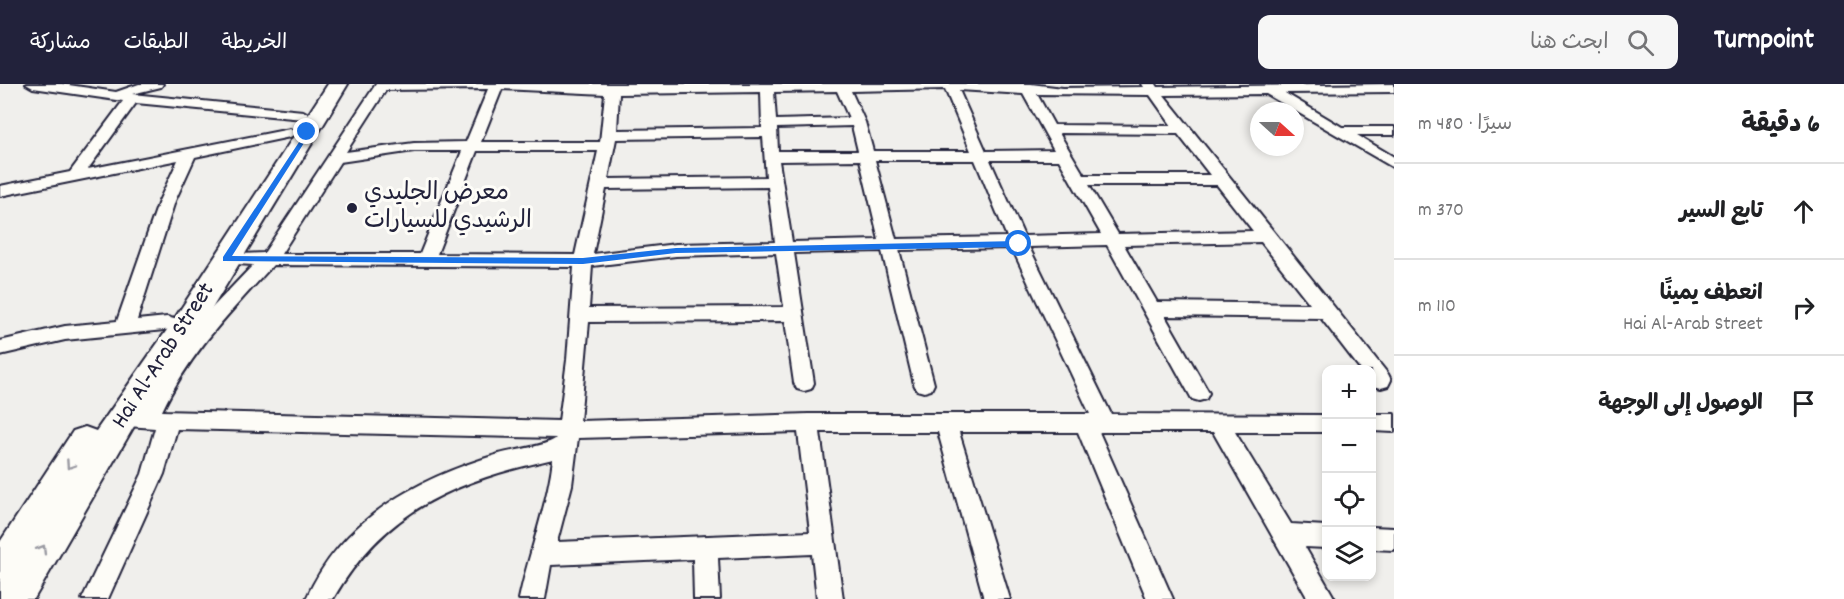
<!DOCTYPE html>
<html lang="ar">
<meta charset="utf-8">
<style>
:root{--surface:#fff;--page:#f6f6f6;--text:#202124;--muted:#757577;--line:#e0e0e0;--accent:#22223b}
body{margin:0;font-family:Dekko,"Playpen Sans Arabic",sans-serif;background:var(--page);color:var(--text);direction:rtl}
.controls{position:absolute;right:18px;bottom:18px;display:grid;overflow:hidden;border-radius:12px;box-shadow:0 3px 9px #0003}
.controls button{width:54px;height:54px;display:grid;place-items:center;padding:0;border:0;border-bottom:2px solid var(--line);background:var(--surface);color:var(--text);font:30px sans-serif}
.compass{position:absolute;left:1250px;top:18px;width:54px;height:54px;border-radius:50%;background:var(--surface);box-shadow:0 3px 9px #0003;rotate:111deg}
.stop{position:absolute;width:18px;height:18px;margin:-14px;border:4px solid #1a73e8;border-radius:50%;background:#fff}
.stop.end{background:#1a73e8;border-color:#fff;box-shadow:0 2px 6px #0008}
.list{margin:0;padding:0;list-style:none}
h2{display:flex;justify-content:space-between;align-items:center;height:78px;margin:0;padding:0 24px;font-size:26px}
h2 small{font-size:20px;font-weight:400;color:var(--muted)}
.list li{display:grid;grid-template-columns:39px 1fr auto;gap:18px;align-items:center;box-sizing:border-box;height:96px;padding:0 24px;border-top:2px solid var(--line)}
.list b{display:block;font-size:22px;white-space:nowrap}
.list p{margin:0;font-size:20px;white-space:nowrap;color:var(--muted)}
.list em{font-size:20px;font-style:normal;color:var(--muted)}
.icon{flex:none;width:33px;height:33px;fill:none;stroke:currentColor;stroke-width:2;stroke-linecap:round;stroke-linejoin:round}
.map{position:relative;flex:none;width:1394px;height:515px;overflow:hidden;direction:ltr}
header{display:flex;align-items:center;gap:36px;box-sizing:border-box;height:84px;padding:0 30px;background:var(--accent);color:#fff}
header strong{font-size:28px}
nav{display:flex;gap:33px;margin-inline-start:auto;font-size:21px}
.search{width:420px;height:54px;background:var(--page);display:flex;align-items:center;gap:15px;box-sizing:border-box;padding:0 21px;border-radius:12px;color:var(--muted);font-size:22px}
main{display:flex}
aside{flex:1;background:var(--surface)}
.map>svg:first-child{display:block}
</style>
<header>
<strong>Turnpoint</strong>
<div class="search"><svg class="icon" aria-label="search" viewBox="0 0 24 24"><circle cx="10" cy="10" r="6"/><path d="M15 15l6 6"/></svg>ابحث هنا</div>
<nav><a>الخريطة</a><a>الطبقات</a><a>مشاركة</a></nav>
</header>
<main>
<aside>
<h2>6 دقيقة<small>سيرًا · 480 m</small></h2>
<ul class="list">
<li><svg class="icon" aria-label="ahead" viewBox="0 0 24 24"><path d="M12 20V5M6 11l6-6 6 6"/></svg><div><b>تابع السير</b></div><em>370 m</em></li>
<li><svg class="icon" aria-label="right" viewBox="0 0 24 24"><path d="M7 20v-9h11M14 6l5 5-5 5"/></svg><div><b>انعطف يمينًا</b><p>Hai Al-Arab Street</p></div><em>110 m</em></li>
<li><svg class="icon" aria-label="arrive" viewBox="0 0 24 24"><path d="M6 21V4h12l-3 4 3 4H6"/></svg><div><b>الوصول إلى الوجهة</b></div></li>
</ul>
</aside>
<div class="map">
<svg width="1394" height="515" viewBox="0 0 1394 515">
<rect width="100%" height="100%" fill="#f0efec"/>
<filter id="ink" filterUnits="userSpaceOnUse"><feTurbulence type="fractalNoise" baseFrequency=".0167" numOctaves="2"/><feDisplacementMap in="SourceGraphic" scale="12" xChannelSelector="R" yChannelSelector="G"/><feConvolveMatrix kernelMatrix="1 2 1 2 8 2 1 2 1" color-interpolation-filters="sRGB"/></filter>
<g filter="url(#ink)">
<g fill="none" stroke-linecap="round" stroke-linejoin="round">
<g stroke="#22223b" stroke-width="4">
<path id="street" d="M26,0h36l54,8 23,-8h24l-2,3 -29,7 171,17 7,4 -7,4 -167,-16 -48,66 202,-40 7,4 -7,4 -95,20 -20,44 -38,119 30,-3 7,2 3,5 -3,5 -109,11 -65,15v-14l65,-15 52,-5 42,-120 19,-41 -178,36v-10l70,-14 53,-71 -90,-13z
M376,0h655l32,4 81,-1 -2,-3h14l2,3 236,-3v8l-109,1 57,34h52v8h-37l37,22v11l-128,-74 -102,1 224,279 3,6 -3,6 -7,2 -7,-2 -2,-16h-11l-40,-52 -156,-2 44,77 -3,6 -7,2 -7,-2 -85,-154 -78,2 82,167 215,1v17h-91l56,92 35,2v22l-21,-1 30,52h-27l-95,-167h-114l74,167h-26l-69,-167h-119l51,167h-26l-46,-167h-118l23,167h-26l-5,-45 -94,4 2,41h-26l-1,-40 -142,6 -6,34h-26c10,-47 28,-92 34,-140 -97,22 -168,50 -220,140h-27c36,-81 112,-121 193,-145 14,-4 49,-8 57,-16l-379,-9 -13,45 -56,125h-26l60,-125 13,-46 -42,-3 -3,-6 3,-6 28,-2 23,-44 27,-37 62,-65 -33,-2 -3,-4 3,-4 44,-2zM488,5l-22,53 -52,1 -68,9 40,-62zM502,5l103,5 -5,48h-119zM945,5l26,62h-98l-8,-29 -14,-31zM959,6l64,4 31,56 -68,1zM837,7l12,27 -73,2 -2,-28zM761,8l1,36 -145,2 2,-36zM1037,10l113,1 22,31 -118,-1zM852,42l6,25h-80l-1,-23zM1059,49l119,1 32,41h-126zM763,53l3,40 -158,2 8,-40zM414,67h48l-42,103h-139l59,-92zM477,67h121l-23,104 -138,-1zM860,76l19,80 -87,2 -13,-81zM875,76h100l32,77 -111,2zM990,76h69l42,74 -77,2zM1089,101h128l36,46 -135,3zM768,103l7,55 -99,2 -83,10 13,-65zM1261,158l49,62 -153,-2 -33,-57zM1012,164l78,166h-282l-228,7 9,-99 196,-1 9,62 3,6 7,2 7,-2 3,-6 -20,-130 88,-2 32,133 3,6 7,2 7,-2 3,-6 -35,-134zM776,169l8,54 -195,1 3,-42 84,-10zM273,181l301,2 -7,93 -8,61 -397,-10c29,-60 67,-97 111,-146zM798,348l12,100 -253,10 15,-57 6,-47z
M1372,330h22v18l-22,-1z
M1372,443l22,1v22l-22,-1z"/>
</g>
<g stroke="#22223b" stroke-width="4">
<path id="primary" d="M328,0h20l-157,259 -58,85 -99,171h-34v-57l73,-111 12,-4 11,4 73,-104z"/>
</g>
<use href="#street" fill="#fdfcf7" fill-rule="evenodd"/>
<use href="#primary" fill="#fdfcf7" fill-rule="evenodd"/>
</g>
<defs><path id="oneway-chevron" d="M-2-3.5L2.5 0L-2 3.5" fill="none" stroke-width="1.6" stroke-linecap="round" stroke-linejoin="round" transform="scale(1.5)"/></defs>
<g stroke="#9a9aa2">
<use href="#oneway-chevron" transform="translate(70 381) rotate(124)"/>
<use href="#oneway-chevron" transform="translate(42 465) rotate(-59)"/>
</g>
</g>
<path fill="#1a73e8" d="M307,46l4,2 -79,124 351,2 93,-10 343,-7 5,3 -5,3 -343,6 -93,11 -360,-3v-4z"/>
<circle fill="#22223b" stroke="#fdfcf7" stroke-width="2" cx="352" cy="124" r="6"/>
<g text-anchor="middle" dominant-baseline="central" stroke-width="6" stroke-linejoin="round" paint-order="stroke">
<g font-size="24" fill="#22223b" stroke="#fdfcf7" text-anchor="start">
<text x="364" y="110">معرض الجليدي<tspan x="364" dy="28">الرشيدي للسيارات</tspan></text>
</g>
<g font-size="24" fill="#22223b" stroke="#fdfcf7">
<text transform="translate(164 272) rotate(-57)">Hai Al-Arab Street</text>
</g>
</g>
</svg>
<div class="controls">
<button>+</button>
<button>−</button>
<button><svg class="icon" aria-label="locate" viewBox="0 0 24 24"><circle cx="12" cy="12" r="6"/><path d="M12 2v4M12 18v4M2 12h4M18 12h4"/></svg></button>
<button><svg class="icon" aria-label="layers" viewBox="0 0 24 24"><path d="M12 4l9 5-9 5-9-5zM3 14l9 5 9-5"/></svg></button>
</div>
<svg class="compass" viewBox="-18 -18 36 36"><path d="M0-13l5 13h-10z" fill="#e53935"/><path d="M0 13l5-13h-10z" fill="#757577"/></svg>
<div class="stop" style="left:1019px;top:160px"></div>
<div class="stop end" style="left:307px;top:48px"></div>
</div>
</main>
